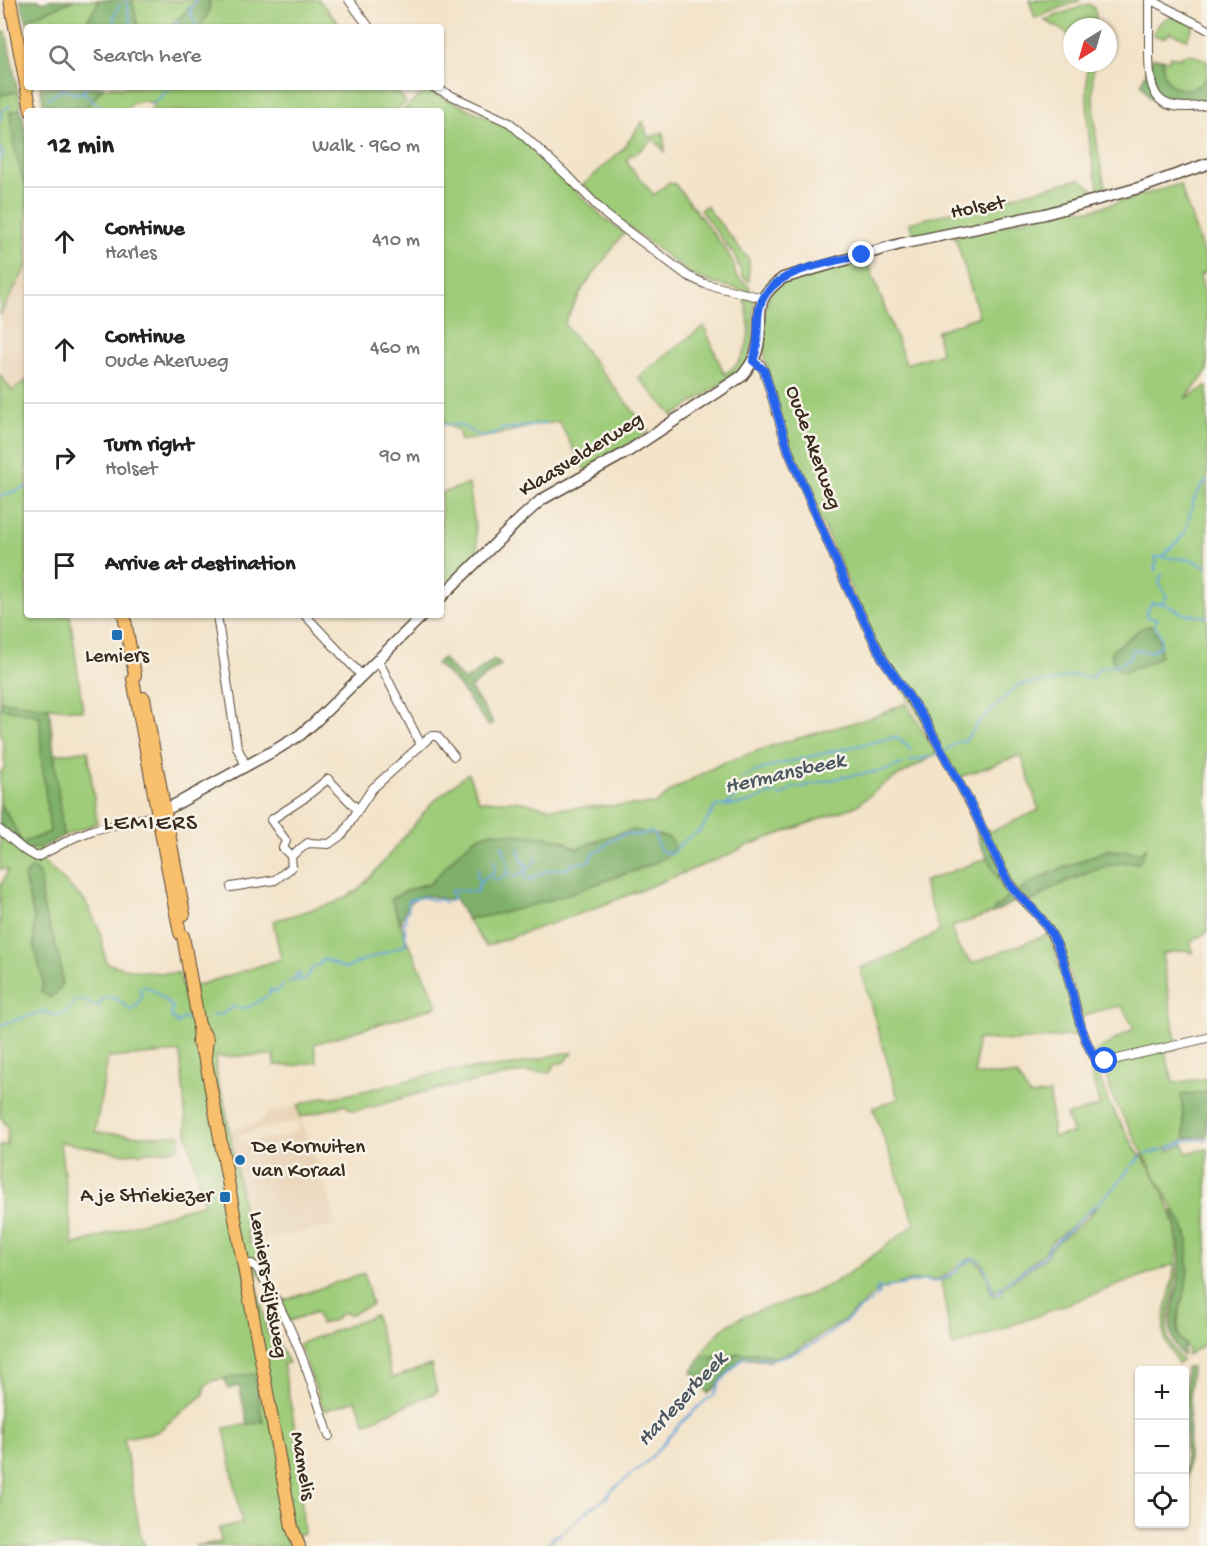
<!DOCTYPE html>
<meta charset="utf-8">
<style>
:root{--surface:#fff;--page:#f2f2f2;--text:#222;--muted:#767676;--line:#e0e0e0}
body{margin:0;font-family:"Gochi Hand",sans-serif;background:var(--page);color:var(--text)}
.controls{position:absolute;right:18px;bottom:18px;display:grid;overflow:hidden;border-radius:6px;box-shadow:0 2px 4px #0004}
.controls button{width:54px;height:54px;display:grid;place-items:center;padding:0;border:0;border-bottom:2px solid var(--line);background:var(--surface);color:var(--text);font:30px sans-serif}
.compass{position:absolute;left:1063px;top:18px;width:54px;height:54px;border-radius:50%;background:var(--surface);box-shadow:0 2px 4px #0004;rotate:217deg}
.stop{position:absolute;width:18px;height:18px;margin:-14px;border:4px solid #2563eb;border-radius:50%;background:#fff}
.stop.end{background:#2563eb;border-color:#fff;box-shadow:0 2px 6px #0008}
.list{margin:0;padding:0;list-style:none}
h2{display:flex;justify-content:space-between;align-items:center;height:78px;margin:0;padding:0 24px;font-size:26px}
h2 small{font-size:20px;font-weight:400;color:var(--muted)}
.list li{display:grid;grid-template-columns:39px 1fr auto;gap:18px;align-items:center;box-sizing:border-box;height:108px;padding:0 24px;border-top:2px solid var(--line)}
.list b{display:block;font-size:22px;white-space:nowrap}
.list p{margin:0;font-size:20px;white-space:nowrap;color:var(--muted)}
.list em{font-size:20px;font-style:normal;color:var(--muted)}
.icon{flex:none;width:33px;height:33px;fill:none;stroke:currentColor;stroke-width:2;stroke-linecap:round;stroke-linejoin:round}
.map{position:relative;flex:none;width:1207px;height:1546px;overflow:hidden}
.search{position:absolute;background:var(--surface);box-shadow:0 2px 4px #0004;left:24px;top:24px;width:420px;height:66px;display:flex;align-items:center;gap:15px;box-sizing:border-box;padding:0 21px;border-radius:6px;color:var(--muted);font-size:22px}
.panel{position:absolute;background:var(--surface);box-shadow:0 2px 4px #0004;left:24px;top:108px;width:420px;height:510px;border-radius:6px}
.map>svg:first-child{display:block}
</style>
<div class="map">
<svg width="1207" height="1546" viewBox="0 0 1207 1546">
<rect width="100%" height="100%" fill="#f7f3e8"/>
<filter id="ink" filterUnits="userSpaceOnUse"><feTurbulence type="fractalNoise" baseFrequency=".0167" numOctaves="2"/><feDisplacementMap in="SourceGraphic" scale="12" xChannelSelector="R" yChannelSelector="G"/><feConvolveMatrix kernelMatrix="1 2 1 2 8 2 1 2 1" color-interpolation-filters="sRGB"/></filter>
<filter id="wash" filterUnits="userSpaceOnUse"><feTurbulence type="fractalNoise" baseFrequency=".008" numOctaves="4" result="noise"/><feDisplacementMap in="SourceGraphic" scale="24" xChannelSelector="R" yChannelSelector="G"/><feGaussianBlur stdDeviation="1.35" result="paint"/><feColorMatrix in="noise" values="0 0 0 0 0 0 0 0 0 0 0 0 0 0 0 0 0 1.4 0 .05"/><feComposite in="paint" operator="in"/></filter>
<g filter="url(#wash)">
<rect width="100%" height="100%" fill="#f3e3c9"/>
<path fill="#e9d4b8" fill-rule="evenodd" d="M27,265v115l-15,11 -12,-16v-60z
M298,1105l2,12 31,86 5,23 -87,16 -21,-111 32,-9 6,-8zM297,1121l2,9 -21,8h-14l-23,4 -1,-7z"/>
<path fill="#9ecc79" stroke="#6c7b4c" stroke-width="1.5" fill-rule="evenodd" d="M74,0h24l-1,5 -14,22h-55l-2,-7z
M132,0h65l-27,27h-32z
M209,0h110l23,27h-143c7,-9 12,-16 10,-27z
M1029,0h52l-46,18z
M1088,4l5,2 3,8 -1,13h-23v10l-27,-17z
M1174,16l20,9 -7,14 -18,-7 -2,5 -3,-1 -1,2 -10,-3c4,-11 10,-18 21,-19z
M1191,54l16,7v17c-20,22 -48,10 -44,-19l6,1 2,-4 10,3 1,-4z
M1087,63h6c-1,44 2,87 14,129l-6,2c-15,-42 -14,-86 -14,-131z
M103,87h290l13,15 -10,9h-246l4,-4v-3c-11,-6 -22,-2 -30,7h-40z
M426,90l83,37 96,92 19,14 -41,55 -19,36 85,107 -49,34 -14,7 -27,-50 -19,2 -44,11 -36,6 -1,-10 -18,-10v-310h-39z
M18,92l3,17 -11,3 14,70h3v83l-27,50v-220z
M643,121l5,17 15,-6 2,20 -11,-13 -20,16 -3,-1 -4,5 2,7 25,29 14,-12 7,1 53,69 5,10 3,13 13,10 1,6 -38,-9 -20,-8 -82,-62 -27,-28 40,-36z
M1080,179l11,8 6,8 -182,42 -6,-14z
M1180,184l27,80v7l-7,4 7,31v66l-22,27 22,-13v546l-16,10 1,11 -6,-3 -24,4 15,95 -12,2 8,32 34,-5v14l-26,3 4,43 -6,5 -13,5 3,3 15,-7 2,9 21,-4v194l-20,12 1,-7 -3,-1v-3l-6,-6 -1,-18 10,-48 -1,-38 -73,-134 -12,-36 -7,-12 39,-24 -12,-22 -17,3 -23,8 -13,-45 -38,-70 25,-16 27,-11 31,-12 18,-1 13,-13 -5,3 -33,-2 -68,28 -22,15 -36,-65 12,3 46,-21 -18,-55 -64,23c-26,-43 -53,-85 -78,-129 -16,-28 -28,-61 -41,-91 -30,-67 -100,-201 -65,-272l92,-31 41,109 35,-11 -4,-22 42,-15 -24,-80 120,-29 7,3h9zM1151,626c8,12 10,20 6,33l-34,13 -11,-21 27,-21z
M706,206l43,54v21l-6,-4 -8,-21 -35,-46z
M743,296l11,3c-2,26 4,46 -11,70l-70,47 -35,-39 66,-51 20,48c28,-15 29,-50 19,-78z
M0,375l12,16 15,-11v235h43l13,96 -83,-10z
M469,484l10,73 -38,38v-102z
M906,703l31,51 -53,30 -28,22 -110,40 -20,10 -133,53 -107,37 -19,-27c61,-8 114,-31 171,-49l4,-37c-20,-6 -47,9 -66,16l-14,-9 -8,-2 -63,-6 -17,7 -16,14 -28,31 -9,1 -30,14 14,37 33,70 -124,38 3,18 -25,4 -17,-1 -1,-10 -59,2 3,28 6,15 25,142 10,7 15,40 -21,-21 15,67 9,-1 3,12 9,17 -6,1 13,69 8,100 -17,4 1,9h-94l27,-4 -2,-14 23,-4 -18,-96 38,-6 -8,-48 -43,7 -5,4 -2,9 -47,38 -33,6 17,101 5,7h-146v-400l7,-1 1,-17 -8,-12v-229l8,-17 -8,-1v-45l26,25 15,-1 2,13 42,40 15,30 6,32c25,8 47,11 73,10l4,17 98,-31 -8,-38 61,-18 23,-12 23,-25 52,-63 36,-30 11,28h38l33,7h18l87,-4 19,-15 46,-25 54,-19 103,-29zM35,869c8,8 4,20 7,31 5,28 20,55 20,84l-21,7 2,-6 -1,-10 -8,-31v-26l-9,-36zM180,1052l7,82 17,69 -131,42 -13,-103 66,12 36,-3 17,-3 1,-13 -38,1 -47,-4 13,-74z
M0,708l40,7 1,39 9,78 -28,11 -14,-28 -8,-11v-30l5,-8 -3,-30 -2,-1z
M88,750l9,73 -34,13 -9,-81z
M988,858l20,40 -13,10 -2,5 -42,14 7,20 14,16 77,-29 31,101 -64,6 -39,-2 -2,36h42l13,21 20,-3 3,44 20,-4 -7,-17 34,-10 -9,-33 4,-8 14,39 31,52 2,-1c15,26 33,55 35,86 1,17 0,34 -3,51 -3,15 -9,30 -6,45 2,10 9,16 14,24l-4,3c-3,-9 -11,-16 -13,-25 -6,-22 10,-51 9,-75l-204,77 -18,5 -11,-65c9,-3 13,-9 20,-14 5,-4 8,-3 12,-8l7,6 8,12 -5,-13 -11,-7 -33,22 -30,2 -26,8 -10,6 -28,25 -51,31 -20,6 -12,-4 -32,4 -29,-1c28,-53 83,-45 128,-71 31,-17 58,-41 86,-61l-42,-116 25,-9 -38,-131 46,-18 34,-19 -17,-49zM1099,1205l-11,12 -37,30 -5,10 -43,31 -2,6 -6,2 -4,-3 -3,-14 7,13 50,-40 5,-9z
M564,1053h9l-9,9 -9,2 -6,9c-20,-4 -40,2 -60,6 -25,6 -49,9 -73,15 -22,6 -41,14 -63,17l-9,-6 -44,12 -2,-12 26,-8 6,1 34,-7 78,-19 72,-7z
M364,1273l8,32 -24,10 -2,-3 -9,4v3l-16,5 -5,-12 -27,9 -9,-19z
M375,1315l17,63 39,-13 6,27 -72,31 -9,-23 -32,11 -25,-67z"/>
<path fill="#7eb069" stroke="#5c6d44" stroke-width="1.5" d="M20,0h18l4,2 7,-2h25l-48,20z
M98,0h34l6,27h-55l14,-22z
M197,0h12c2,11 -3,19 -10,27h-29z
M6,31l12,61 -18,3v-61z
M1152,58l11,1c-4,29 24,41 44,19v24l-20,3 -37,-7 -9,-14z
M40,87h63l-19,24h-39z
M21,109l6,32v41h-3c-8,-23 -13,-45 -14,-70z
M1145,626h7l7,15 2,15 -8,5 -30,12c-7,-6 -13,-12 -11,-22z
M442,658l23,23 29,-22 7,6 -31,23 23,34 -4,4 -36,-47 -17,-15z
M0,701l49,6 14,129 -22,12 -15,1 -26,-25v-20l8,11 14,28 28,-11 -9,-78 -1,-38 -40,-8z
M975,823l6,5 35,65 23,-15 68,-28 33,2 7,-5 -8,16c-27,-5 -86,22 -108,39l-14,-9 -1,8 -23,12 2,-5 13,-11c-10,-22 -31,-50 -33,-74z
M634,830l35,8 4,3 1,9c-16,15 -39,20 -59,27 -48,18 -96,35 -148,42l-13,-22c-9,5 -15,0 -24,-1 -19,-3 -26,13 -29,28l-10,-25 16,-9 23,-6 28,-31 16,-14 17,-7 63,6 8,2 14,9 34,-13z
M32,868l8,7c1,9 0,18 2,28 6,24 25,61 18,86l-10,9 -9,-7 2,-6 -1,-10 -8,-28v-29l-10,-42z
M1207,1092v44l-22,2 -4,-43z
M1175,1210c4,9 11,19 13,30 1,15 0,31 -2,46 -3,16 -18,47 -1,58l-2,12c-24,-27 -7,-49 -4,-80 2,-23 1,-44 -7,-65z
M737,1353h26l11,4 -4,4 -28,-3 -34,36 -16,-22 9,-16 29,1z
M1186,1367h5l-4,129h-2z
M254,1374l9,48 -15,2 -9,-38 -11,3 -4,-11z"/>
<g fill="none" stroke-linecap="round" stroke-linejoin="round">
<path stroke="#68a7db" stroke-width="2" d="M126,0l5,27
M190,10l6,17
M188,12l9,-12
M97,25l6,2
M92,26v1
M114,27v-11l6,-11
M173,27l5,-6
M82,91l23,20
M49,98l13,-9 16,5 10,-7
M151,105l20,-18
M0,121l2,-10 8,-5
M0,148l3,6 -3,7
M441,424l19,1 21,12 15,-3 7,-6 8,1 36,-6
M0,496l27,-9
M1163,557l29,3 15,7
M1156,570l-2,-2 3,-5 -2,-6h8c6,-9 18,-17 22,-25 6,-16 7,-40 22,-51
M1163,603l21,11 23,3
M946,750l13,-9h6l13,-18 41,-39 31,-2 24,-7 19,3 5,-10c13,-2 33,-3 35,-19l16,3 11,-6 1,-9 -7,-13 4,-5 -11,-2 -1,-4 6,-10 9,1 6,-8 -8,-13 3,-9
M936,755l2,-2
M909,761l20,-4
M742,779c8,-12 131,-36 154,-42l15,13
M726,805l11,-9
M502,845l6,18v10
M518,847l4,14 7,7
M478,868l-1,8 4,6
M526,870l8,-7 2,-5
M490,876l5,-7 -1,-9
M288,982l5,-1 4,-8 4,2 -4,5 4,2 4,-2 9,-14 6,-1 2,-6c8,1 15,7 22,9 6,1 8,-3 13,-5 16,-7 33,-11 49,-19l-2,-22 2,-2 -1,-4 4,-7 -2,-5 2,-4 14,-3 14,4 3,-2 5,4 9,-5 -3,-7 1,-1 26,2v-7l10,-10 9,5 11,-7 6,4 12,-7 -1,8 5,2c10,-8 23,-12 37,-11l5,-5 17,-3 5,-9 7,-2 10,-10 14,-6 11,1 15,-3 3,2c5,11 2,18 17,20l11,-12 19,-12 15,-24c11,-1 23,0 35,-4 7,-3 15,-8 24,-9l5,3 14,-9h7l42,-10 43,-7 16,-6
M212,1015h9l12,-8c15,5 23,-5 37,-13v-5l6,3 7,-7
M0,1025l44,-14c25,12 17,-1 36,-12l18,8 5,-9c20,-2 16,6 29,12l4,-3 6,-11 -3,-7 4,-3 10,4 18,16 2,2 -2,8 7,8 4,-5 7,-1
M1167,1149l20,-9 20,-1
M1146,1154l16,-4
M1133,1165l8,-8
M982,1265l6,10 5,18 6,1 2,-3 -2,-3 47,-33 3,-7 63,-58 18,-22
M546,1546l8,-9 5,-2 32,-27 14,-9 6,-8 39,-32 30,-35 26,-24 7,-4 7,-14 24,-25c10,0 22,3 33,1 39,-8 72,-41 103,-64l-4,-3 2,-4 7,3 4,-3 37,-7 5,2 12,-3 14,-8 3,-6 15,-7 4,4"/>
</g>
</g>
<g filter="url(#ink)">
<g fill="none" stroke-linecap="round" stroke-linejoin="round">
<g stroke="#574638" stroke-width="10">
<path id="minor" d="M349,0l20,27
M1149,0c0,17 0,35 0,52 0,47 9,61 58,53
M1151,0l56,29
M433,87l77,36 62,57 34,35 82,61 17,8 58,14
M753,361l7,3 4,7 25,81 60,139 34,68 42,61 45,83 38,79c8,12 18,20 28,31 11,11 18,25 24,39 15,36 15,77 37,109l16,-1 94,-22
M217,615l20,132 9,19
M305,615l57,61
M378,660l43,85 10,-9h6l17,20
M0,830l24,20 13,7 38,-20 18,-7 64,-15
M291,856l17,-13 21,1 14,-10 15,-24
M231,887l44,-7 17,-13 -1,-11 -8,-8 3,-7 -15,-21 32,-21 25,-20 30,31 14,-21 49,-44
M244,1265l8,-1 5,4c34,51 54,111 72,168"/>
</g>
<g stroke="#574638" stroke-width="13">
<path id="tertiary" d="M441,597l80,-79 20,-18 86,-48 115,-76c7,-9 14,-18 16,-30 7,-32 -9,-44 25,-68l117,-34 145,-30 97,-27 65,-23
M160,813l117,-64 23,-14 15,-13 108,-107"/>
</g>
<g stroke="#574638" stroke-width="14">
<path id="primary" d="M10,0l21,111
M124,615l11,60 -2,4 42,229 5,25 3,3 16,89 8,14 -2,18
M144,698l40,216
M199,1025l-1,17 8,20 86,465 7,19"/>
</g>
<use href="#minor" stroke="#fff" stroke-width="8"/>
<use href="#tertiary" stroke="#fff" stroke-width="10"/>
<use href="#primary" stroke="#f8bf6c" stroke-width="12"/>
</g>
</g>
<g fill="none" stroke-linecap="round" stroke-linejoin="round" filter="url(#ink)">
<path stroke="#2563eb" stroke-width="8" d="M862,255c-32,8 -92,14 -102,51 -5,20 1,34 -7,55l11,9 25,82 60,139 34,68 42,61 45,83 38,79c9,13 21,22 31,34 9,11 16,23 21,36 15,36 15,77 37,109h8"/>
</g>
<g fill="#1f6fb2" stroke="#f7f3e8" stroke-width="2">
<rect x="111" y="629" width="12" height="12" rx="3"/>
<circle cx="240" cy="1160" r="6"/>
<rect x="219" y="1191" width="12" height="12" rx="3"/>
</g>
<g text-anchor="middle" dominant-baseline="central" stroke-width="5" stroke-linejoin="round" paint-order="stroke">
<g font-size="21" fill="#3b2a1e" stroke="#f7f3e8">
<text transform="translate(978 209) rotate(-11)">Holset</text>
<text transform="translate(812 448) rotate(70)">Oude Akerweg</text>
<text transform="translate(582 456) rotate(-32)">Klaasvelderweg</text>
<text transform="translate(267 1285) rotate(80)">Lemiers-Rijksweg</text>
<text transform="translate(301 1466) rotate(80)">Mamelis</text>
</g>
<g font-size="21" fill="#3b2a1e" stroke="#f7f3e8">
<text x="117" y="657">Lemiers</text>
<text x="252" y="1148" text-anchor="start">De Kornuiten<tspan x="252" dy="24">van Koraal</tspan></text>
<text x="213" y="1197" text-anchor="end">A je Striekiezer</text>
</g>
<g font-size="22" font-style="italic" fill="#4b5660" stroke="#f7f3e8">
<text transform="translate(785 775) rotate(-13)">Hermansbeek</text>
<text transform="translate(683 1400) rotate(-47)">Harleserbeek</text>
</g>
<g font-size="24" letter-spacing="1.5" fill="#3b2a1e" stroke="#f7f3e8">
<text x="151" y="824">LEMIERS</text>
</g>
</g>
</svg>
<div class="controls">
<button>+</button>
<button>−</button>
<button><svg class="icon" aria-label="locate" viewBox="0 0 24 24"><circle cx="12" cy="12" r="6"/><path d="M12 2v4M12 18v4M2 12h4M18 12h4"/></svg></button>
</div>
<svg class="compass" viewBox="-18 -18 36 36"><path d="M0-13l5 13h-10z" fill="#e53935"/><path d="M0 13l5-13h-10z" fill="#767676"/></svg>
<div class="stop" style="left:1105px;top:1061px"></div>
<div class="stop end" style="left:862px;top:255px"></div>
<div class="search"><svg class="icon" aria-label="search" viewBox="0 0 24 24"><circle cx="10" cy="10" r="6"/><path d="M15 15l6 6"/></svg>Search here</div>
<section class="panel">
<h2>12 min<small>Walk · 960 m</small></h2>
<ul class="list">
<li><svg class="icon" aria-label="ahead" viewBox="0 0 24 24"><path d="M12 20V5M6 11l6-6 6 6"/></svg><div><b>Continue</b><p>Harles</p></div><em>410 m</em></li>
<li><svg class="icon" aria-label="ahead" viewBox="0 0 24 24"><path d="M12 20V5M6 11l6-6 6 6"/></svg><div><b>Continue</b><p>Oude Akerweg</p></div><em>460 m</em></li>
<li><svg class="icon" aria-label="right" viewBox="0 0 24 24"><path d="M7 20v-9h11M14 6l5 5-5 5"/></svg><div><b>Turn right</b><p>Holset</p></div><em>90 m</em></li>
<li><svg class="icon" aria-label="arrive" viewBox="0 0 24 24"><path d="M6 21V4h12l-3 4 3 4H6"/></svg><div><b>Arrive at destination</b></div></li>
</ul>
</section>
</div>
